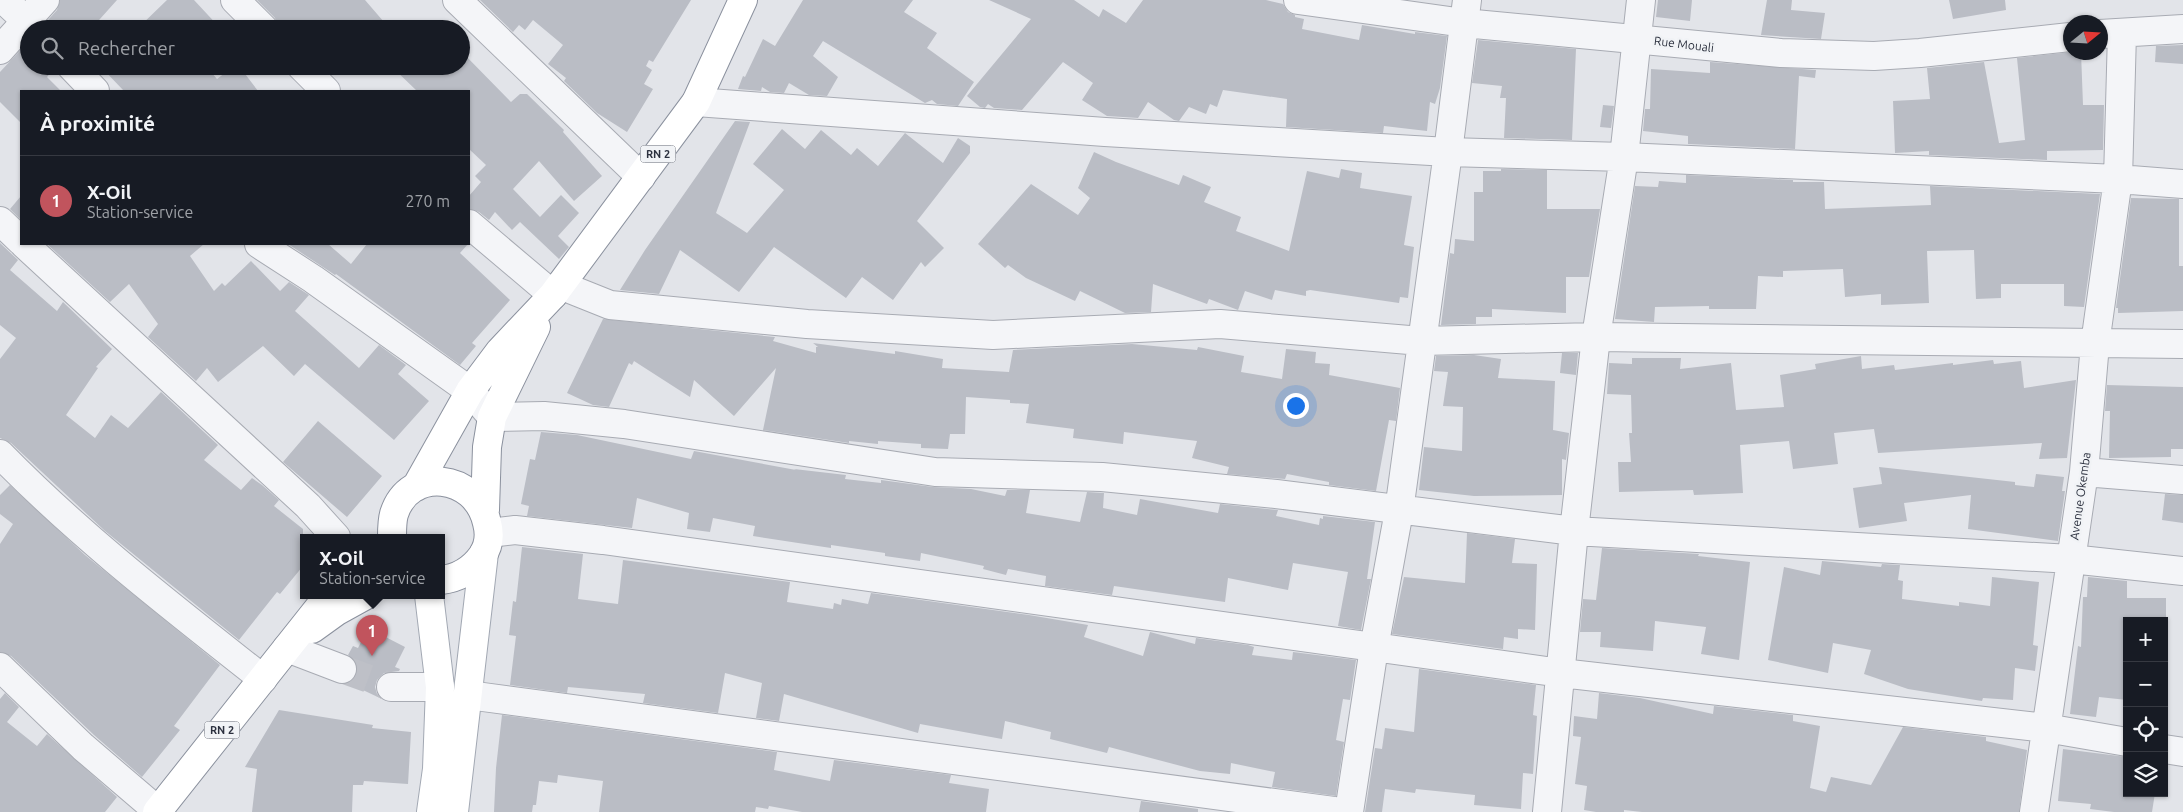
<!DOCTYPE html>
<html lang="fr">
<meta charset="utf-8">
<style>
:root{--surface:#171b24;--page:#242831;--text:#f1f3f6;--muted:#9ea1a6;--line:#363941;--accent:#c1545d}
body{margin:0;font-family:Ubuntu,sans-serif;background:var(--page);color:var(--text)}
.controls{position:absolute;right:15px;bottom:15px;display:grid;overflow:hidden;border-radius:0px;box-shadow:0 1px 4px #0004}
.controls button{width:45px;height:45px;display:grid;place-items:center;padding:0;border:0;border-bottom:1px solid var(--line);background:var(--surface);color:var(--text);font:25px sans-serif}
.compass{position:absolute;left:2063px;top:15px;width:45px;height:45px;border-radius:50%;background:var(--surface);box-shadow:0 1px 4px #0004;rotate:72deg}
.you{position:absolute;left:1295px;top:405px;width:18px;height:18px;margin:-12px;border:4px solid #fff;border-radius:50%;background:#1a73e8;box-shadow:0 0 0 8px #1a73e833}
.badge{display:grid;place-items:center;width:32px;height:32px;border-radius:50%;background:var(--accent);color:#fff;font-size:16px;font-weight:700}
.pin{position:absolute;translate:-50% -41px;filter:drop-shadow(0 1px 2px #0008)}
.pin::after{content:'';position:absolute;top:26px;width:18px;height:15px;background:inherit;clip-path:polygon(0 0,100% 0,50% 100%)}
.popup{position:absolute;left:300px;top:534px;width:145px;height:65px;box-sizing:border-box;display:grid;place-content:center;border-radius:0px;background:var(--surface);filter:drop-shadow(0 1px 4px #0005);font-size:16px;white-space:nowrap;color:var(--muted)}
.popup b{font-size:19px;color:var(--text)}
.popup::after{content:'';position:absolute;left:50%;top:100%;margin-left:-10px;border:10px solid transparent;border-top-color:var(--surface)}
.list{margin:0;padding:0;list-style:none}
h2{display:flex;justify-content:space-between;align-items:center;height:65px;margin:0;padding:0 20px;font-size:21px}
h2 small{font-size:16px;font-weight:400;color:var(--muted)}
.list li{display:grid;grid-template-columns:32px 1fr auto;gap:15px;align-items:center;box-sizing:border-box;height:90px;padding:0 20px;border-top:1px solid var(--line)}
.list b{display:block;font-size:19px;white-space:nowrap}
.list p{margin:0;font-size:16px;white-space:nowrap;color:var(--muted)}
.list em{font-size:16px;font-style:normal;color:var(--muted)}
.icon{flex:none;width:28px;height:28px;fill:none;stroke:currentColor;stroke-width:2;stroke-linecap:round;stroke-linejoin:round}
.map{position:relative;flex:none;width:2183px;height:812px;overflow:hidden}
.search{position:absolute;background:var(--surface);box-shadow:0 1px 4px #0004;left:20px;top:20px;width:450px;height:55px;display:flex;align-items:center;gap:12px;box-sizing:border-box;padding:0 18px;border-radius:28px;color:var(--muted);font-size:19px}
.panel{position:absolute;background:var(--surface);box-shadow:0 1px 4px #0004;left:20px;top:90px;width:450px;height:155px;border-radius:0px}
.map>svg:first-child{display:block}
</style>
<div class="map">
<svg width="2183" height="812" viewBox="0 0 2183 812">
<rect width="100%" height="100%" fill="#e2e4e9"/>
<path fill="#babdc5" d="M60,0h57l-26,29h-41l-2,-9 9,-10z
M167,0h27l27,29h-84z
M257,0h108l25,29h-111l-4,-11z
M480,0h211l-38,62 -4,-2 -3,6 6,4 -8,14 9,5 -26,43 -30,-19 -33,-32 2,-3 -18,-14 15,-19 -30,-25 -8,10 -6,-5 -6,7z
M803,0h110l-9,12 33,21 -10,15 47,34 -16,24 -21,-2 -5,-4 -7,3 -102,-62 -10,15 25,21 -11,19 -18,-1 -20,-12 -5,10 -14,-1 -8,-5 -1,4 -23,-2 5,-13 2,1 18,-38 12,7z
M989,0h85l25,17 4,-8 23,14 17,-23h123l17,4 5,8 7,3v2l9,2 -2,10 57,11 3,-15 53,9v-2l32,4 -7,52 -5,16 -5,-2 -3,29 -43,-5 -1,7 -97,-6 1,-28 -64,-9 -6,17 -7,-3 -4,10 -17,-7 -10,14 -5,-1 -26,-18 -10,16 -31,-2 -25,-16 11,-17 -30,-21 -41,48 -28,-2 -6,-4 -3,4 -5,-1 -13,-11 64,-77z
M1658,0h34l-2,21 -34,-4z
M1767,0h25l-1,10 34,3 -4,26 -60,-4z
M1949,0h56l1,10 -53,9z
M1478,40l98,9 -4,91 -68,-2 2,-40h-6l2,-12 -30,-3z
M28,42l1,24h27l-9,11 14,14h-40v32l-21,-21v-30z
M2183,45v19l-28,-2 1,-16z
M461,51l50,51 9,-8h7l37,36 -1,2 39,44 -28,25 -35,-40 -26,28 27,28 21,-22 18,18 -21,23 11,11 -10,12 -39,-37 -8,8 -17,-18 -6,8 -10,-8 -10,-3v-13l12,-14 -6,-6 11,-11 -17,-16v-58h-52l-26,-25h70z
M2072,52h9l2,53h21l-1,45 -56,1v9l-118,-5v-4l-34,2 -2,-52 37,-2 -3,-31 57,-6 15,81 26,-3 -8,-82z
M1710,62l106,8 -1,8 -16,-2 -4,73 -107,-5v-8l-45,-5 2,-22h5l1,-40 59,4z
M100,66h106l11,13 17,-13h5l19,25h-134z
M1603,105l11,1 -3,22 -11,-1z
M735,121l15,1 -34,91 31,20 37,-43 -31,-26 29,-35 23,20 16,-19 30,25 6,-7 21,18 27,-33 38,30 15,-25 12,8v7l-53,68 27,27 -19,19 -4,-5 -28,38 -31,-23 -16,21 -72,-51 -35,45 -59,-42 -21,44 -39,-4 25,-40z
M1094,152l22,10 63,23 4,-10 28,12 -7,15 37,15 -5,14 53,20 18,-80 32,7 2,-9 21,4 -2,15 52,8 -8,49 10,2 -6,51 -8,-1 -1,6 -89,-13 -4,1v5l-31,-6 -3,10 -27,-9 -7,19 -29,-11 -2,5 -54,-20 -2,28 -26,1 -45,-22 -5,10 -49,-23 -18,-13 -3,3 -27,-24 53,-60 47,31 12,-17 -12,-10z
M1501,169l46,1v39h53l-11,68h-23v36l-74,-4v8h-16v7l-35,1 9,-72 4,1 1,-15 19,2v-49h9v-21h18z
M1686,175l107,5v2h31l1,27 106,-4 -1,-19 170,8 -16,113 -20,-1v-22h-63v14l-25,1 -2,-49 -47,1 2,52 -48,2v-11l-36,3 -2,-28 -60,2v6l-25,-1 -2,33h-47v-3l-54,1 -1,15 -39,-3 20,-133 23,1 1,-6 27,2z
M21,196v24l-11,-11z
M2131,198l48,1v67h4v45l-65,2v-5h-2z
M0,243l18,17 -8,10 47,41 6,-9 49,47 -16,18 2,1 -32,47 29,23 16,-23 17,13 33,-36 57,53 -14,15 37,30 11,-12 10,7 17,15 -5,6 29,23v37l-23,28 -3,-2 -38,48 -134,-109 -94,-88 -11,-5v-79l16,-21 -16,-13z
M47,244h157l-14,12 24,35 8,-8 3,3 26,-25 29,30 9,-9 20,13 -14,16 64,57 20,-23 27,20 -8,9 31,27 -35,39 -89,-76 -11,12 -31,-30 -45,36 -11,-14 -11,13 -48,-44 10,-13 -29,-40 -19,18z
M288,244h40l23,20 16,-20h101l-8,9 50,47 -38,43 4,3 -16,19 -124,-91 -1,1z
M603,319l172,18 -2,4 43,12v-6h2l-5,-4 82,11v-3l48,8 -1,9 67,4 4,-22 119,-6 65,6 1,-3 46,9 -3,16 41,7 4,-30 30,3 -1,11 15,1 -1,11 71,13 -4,33 -7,-1 -13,71 -47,-6v-3l-42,-8 -2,5 -58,-5 2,-7 -37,-9 5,-17 -73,-9 -1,12 -50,-6 1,-9 -48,-6 3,-19 -19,-1v-3l-44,-3 -1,37h-15l-2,15 -27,-1v-4l-43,-3v3l-29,-3v2l-86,-13 13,-62 -42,48 -40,-36 -4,17 -56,-36 -2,4 -3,-2 -20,44 -16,-2 -26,-12z
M1562,353h16l-2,22 -16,-2z
M1474,355l27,4 -3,19 57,3 -2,49 16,3 -3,27 -4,-1v36l-88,1 -55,-6 5,-43 38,4 1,-44 -20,-1 5,-34 -14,-1 2,-15z
M1861,356l1,13 32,-4 1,5 58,-7v2l40,-5 1,4 27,-3 3,27 52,-8 -9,78 -28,1 3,-16 -164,10 -4,-24 -40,4 4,31 -45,5 -4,-28 -49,4 3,48 -49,2 -1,-5 -74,2 -1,-30h13l-2,-29h3l-1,-38 -24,-1 2,-31 23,1v-6h49l-1,11 51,-6 5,47 48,-3 -4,-32 36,-6 -1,-5z
M2107,385l76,2v62h-12v8l-62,1 1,-47h-5z
M318,421l64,55 -35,41 -64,-55z
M541,432l36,3 114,24 3,-8 102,19 -2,-1 52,6 -1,4 36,4v-3l52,7 38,2 34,7 2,-6h23l-4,23 54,9 7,-30 17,1 -1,15 34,7 3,-16 78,14 2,-9 58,6 -2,6 43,9 1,-7 3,1v-3l52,6 -8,57h4l-10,51 -23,-4 10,-54 -55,-9 -5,27 -60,-12 -3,24 -111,-16 -2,9 -67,-9 1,-10 -38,-7 -2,6 -23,-6 1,-3 -63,-13 -1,8 -35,-5v-3l-54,-8v3l-78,-12 2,-10 -42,-8 -3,14 -23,-3 2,-16 -52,-15 -5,30 -105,-12 2,-10 -8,-2 9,-45 5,1z
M1879,467l136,15v3l19,2 2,-13 28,3 -2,14h3l-7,50 -90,-12 3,-34 -67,8 3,18 -48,7 -6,-40 29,-4z
M10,485l75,70 135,110 -46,61 6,4 -38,47 -48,-42 -83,-79 -11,-4v-108l13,-20 -13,-10v-19z
M2165,494l18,1v28l-21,-3z
M1467,533l48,6 -3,24 25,1 -2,66 -17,-1v10l-14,-2 -1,12 -111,-15 12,-57 61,6z
M522,547l61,7 -5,45 40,5 5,-44 167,22 -3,20 46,7 1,-6 7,2 1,-6 26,5 3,-11 158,22 59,10 -4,12 59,19 7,-24 45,12 1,-6 52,7 6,2 -2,8 40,5 1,-8 63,8 -6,40 -7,-1 -7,41 8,2 -8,54 -64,-9 3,-15 -44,-9 -1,11 -30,-3 -91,-24 -2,6 -57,-14 1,-7 -46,-11 -3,18 -82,-15 -2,9 -134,-39 -5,27 -23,-3 6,-35 -37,-10 -7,40 -75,-10 2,-9 -77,-7 -1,6 -57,-8 6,-49 -7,-1 4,-34 3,1z
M1602,548l97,6 -1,2 52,6 -11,98 -38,-6 5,-27 -51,-6 -2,30 -53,-4 1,-15h-21l3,-33 13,1z
M1822,561l59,6 1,-3 18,1 -2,15 5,1 -1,18 57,7v-4l31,4 2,-29 47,5 -6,63 5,1 -3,25 -20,-3 -2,32 -30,-2 -1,3 -74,-12 -44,-15 7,-24 -38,-7 -5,30 -60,-13 16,-93 36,8z
M2088,577l39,4v17h39v23h-39v79l-28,-3 -3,20 -26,-3 8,-68 3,1 2,-50h4z
M368,628l37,19 -10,20 5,2 -1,2 -15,2 -7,7 -2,7 2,7 5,5 -34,-16 8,-8 1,-8 -3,-7 -6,-5 5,-9 5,2z
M1419,669l117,16 -3,30 4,1 -4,58 -10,-1 -2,36 -47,-4 1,-10 -59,-6 -1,4 -30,-4 -3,23h-17l10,-64 7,1 3,-21 29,4z
M5,693l14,14 -12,15 30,24 10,-12 70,63 -12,15h-105v-113z
M1599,693l41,5 73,16 1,-8 79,9v6l27,5 -10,62 16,4 5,-15 40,8 32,-58 83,10v4l41,9 -8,62h-377l-18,-2v2h-28l-12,-2 3,-24 -12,-2 6,-47 -8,-1 1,-20 23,3z
M279,710l94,15 -1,3 39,4 -3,52 -44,-3 -1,4h-10l-1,27h-100l5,-43 -12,-2z
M502,715l275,37 -3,18 56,11 4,-21 117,15 -2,8 40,6 -3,23h-184l-33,-6 -1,3 -12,-2 -1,5h-156l4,-31 -45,-6 -1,8 -18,-2 -3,24h-3l-1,7h-38l2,-44z
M2063,749l64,8v36h28l-3,19h-38l-24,-3 1,-5 -33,-3z
M1141,801l57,8v3h-59z"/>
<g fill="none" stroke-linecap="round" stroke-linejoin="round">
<path stroke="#bec0c7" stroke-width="28" stroke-dasharray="28 14" stroke-linecap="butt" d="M342,669l49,18"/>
<g stroke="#a8abb3" stroke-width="30">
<path id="minor" d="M4,0l31,29
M235,0l29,29
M457,0l184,177
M1298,0l166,23 317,30 93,3 46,-3 150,-16
M2100,34l83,-5
M0,50l45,-50
M71,66l24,25
M301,66l25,25
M696,102l409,30 343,20 176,5 494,22 65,5
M0,221l21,20
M469,224l84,71
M24,244l284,262 28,31
M259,244l54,35 157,112 22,26 52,-1 80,8 311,48 167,5 174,17 298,37 497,28 112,12
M560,285l50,20 197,19 186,11 227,-11 201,17 175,-4 587,7
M0,454c81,83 172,153 263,225
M2084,472l99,8
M489,533l26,-3 88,10 958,133 485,55 81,14
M287,648l55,21
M0,667l83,80 76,65
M391,687h49
M468,695l873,117
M2164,749l19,3
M1349,812l25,-164 25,-137 49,-359 19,-152
M1547,812l27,-281 22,-194 28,-180 17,-157
M2034,812l50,-340 11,-128 23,-165 4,-146"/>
</g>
<g stroke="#a2a8b3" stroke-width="30">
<path id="major" d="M429,595l11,92 -3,82 -6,43
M454,812l30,-259"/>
</g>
<g stroke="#8b919e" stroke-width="30">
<path id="highway" d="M416,487l54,-96 30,-40 53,-56 143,-193 47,-102
M485,510l2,-63 5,-30 44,-90
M392,537c0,-7 0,-16 2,-23 15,-48 82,-41 93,9 3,11 2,23 -5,33 -10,14 -23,22 -41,24
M312,629l25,-18 29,-16
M157,812l172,-217"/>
</g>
<use href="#minor" stroke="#f4f5f8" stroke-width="28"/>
<use href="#major" stroke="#fff" stroke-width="28"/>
<use href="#highway" stroke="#fff" stroke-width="28"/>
</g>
<g text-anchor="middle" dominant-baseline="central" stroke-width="5" stroke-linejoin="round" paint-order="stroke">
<g fill="#f1f3f6" stroke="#676b76" stroke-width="1">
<rect x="640.5" y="145.5" width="35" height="17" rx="4"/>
<rect x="204.5" y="721.5" width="35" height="17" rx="4"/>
</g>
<g font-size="11" font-weight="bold" fill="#2c313f">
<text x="658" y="154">RN 2</text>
<text x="222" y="730">RN 2</text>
</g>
<g font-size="12" fill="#2c313f" stroke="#f1f3f6">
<text transform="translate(1684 44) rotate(7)">Rue Mouali</text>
<text transform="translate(2080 496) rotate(-82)">Avenue Okemba</text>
</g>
</g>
</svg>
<div class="controls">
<button>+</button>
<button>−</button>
<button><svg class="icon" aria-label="locate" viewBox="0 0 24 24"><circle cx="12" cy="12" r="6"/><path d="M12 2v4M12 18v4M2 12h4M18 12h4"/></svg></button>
<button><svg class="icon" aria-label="layers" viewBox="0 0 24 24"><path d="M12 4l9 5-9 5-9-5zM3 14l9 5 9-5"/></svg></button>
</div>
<svg class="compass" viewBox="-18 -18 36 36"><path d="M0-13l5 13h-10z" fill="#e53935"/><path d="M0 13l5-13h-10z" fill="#9ea1a6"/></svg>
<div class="you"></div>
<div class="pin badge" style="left:372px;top:656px">1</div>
<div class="popup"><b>X-Oil</b>Station-service</div>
<div class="search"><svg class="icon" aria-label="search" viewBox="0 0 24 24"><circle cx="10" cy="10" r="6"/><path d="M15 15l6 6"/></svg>Rechercher</div>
<section class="panel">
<h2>À proximité<small></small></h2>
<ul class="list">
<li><span class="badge">1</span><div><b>X-Oil</b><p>Station-service</p></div><em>270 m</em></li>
</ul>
</section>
</div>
